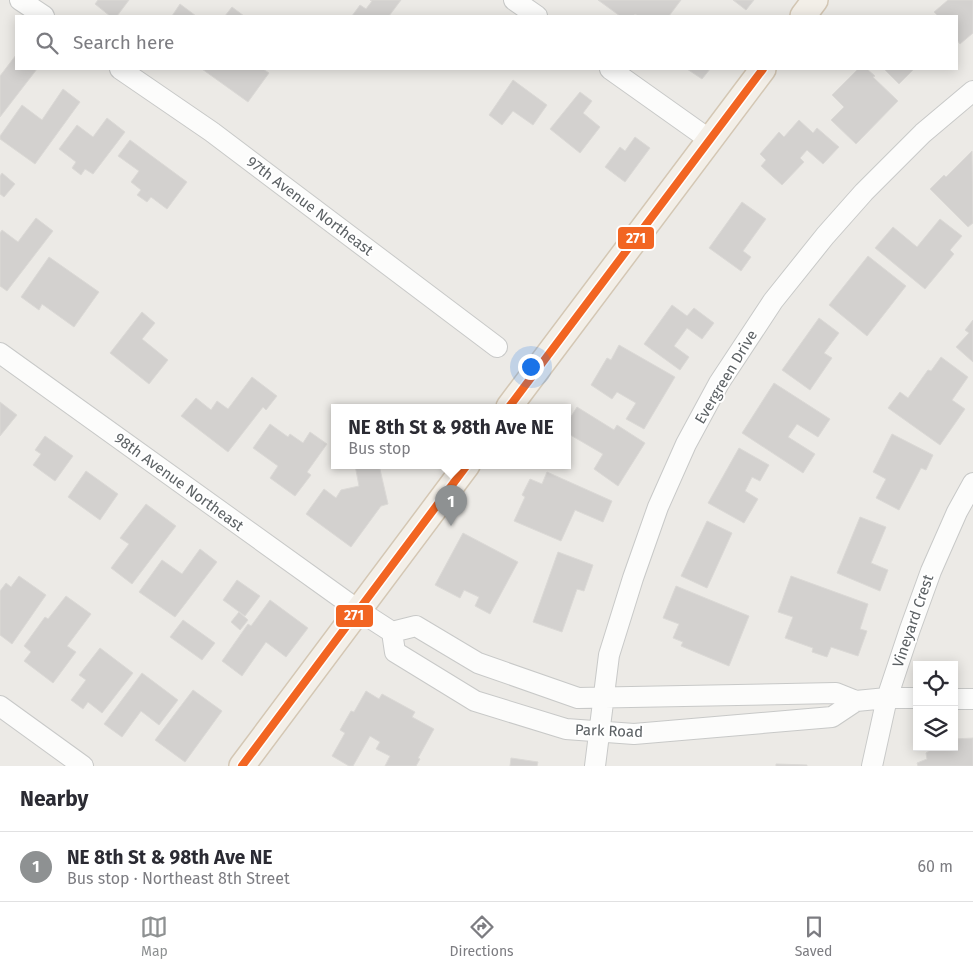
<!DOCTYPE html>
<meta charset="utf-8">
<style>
:root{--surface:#fff;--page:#f2f2f3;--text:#2b2b33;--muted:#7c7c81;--line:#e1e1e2;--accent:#8e9192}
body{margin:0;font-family:"Fira Sans",sans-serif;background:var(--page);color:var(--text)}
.controls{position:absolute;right:15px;bottom:15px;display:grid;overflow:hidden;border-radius:0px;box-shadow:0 2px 12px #0003}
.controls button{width:45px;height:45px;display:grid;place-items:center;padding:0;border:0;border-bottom:1px solid var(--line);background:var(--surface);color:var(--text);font:25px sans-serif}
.you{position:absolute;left:530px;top:366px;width:18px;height:18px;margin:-12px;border:4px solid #fff;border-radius:50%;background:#1a73e8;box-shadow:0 0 0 8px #1a73e833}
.badge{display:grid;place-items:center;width:32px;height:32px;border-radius:50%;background:var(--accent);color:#fff;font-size:16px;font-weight:700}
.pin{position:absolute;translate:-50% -41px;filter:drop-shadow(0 1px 2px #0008)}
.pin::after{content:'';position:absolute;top:26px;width:18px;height:15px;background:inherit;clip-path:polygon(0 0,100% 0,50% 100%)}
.popup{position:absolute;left:331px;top:404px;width:240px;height:65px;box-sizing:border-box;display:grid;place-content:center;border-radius:0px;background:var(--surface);filter:drop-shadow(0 1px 4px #0005);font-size:16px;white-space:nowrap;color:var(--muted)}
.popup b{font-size:19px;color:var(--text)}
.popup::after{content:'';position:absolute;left:50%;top:100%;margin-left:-10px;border:10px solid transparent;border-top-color:var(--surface)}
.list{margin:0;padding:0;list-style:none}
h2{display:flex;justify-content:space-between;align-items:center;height:65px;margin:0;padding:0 20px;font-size:21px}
h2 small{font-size:16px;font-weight:400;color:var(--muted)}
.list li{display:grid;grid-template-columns:32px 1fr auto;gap:15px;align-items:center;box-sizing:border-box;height:70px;padding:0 20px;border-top:1px solid var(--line)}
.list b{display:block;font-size:19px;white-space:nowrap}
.list p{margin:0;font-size:16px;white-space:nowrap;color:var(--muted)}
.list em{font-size:16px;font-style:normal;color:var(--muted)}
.icon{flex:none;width:28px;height:28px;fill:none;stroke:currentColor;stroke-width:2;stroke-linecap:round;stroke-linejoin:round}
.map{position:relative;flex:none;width:973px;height:766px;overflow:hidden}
.search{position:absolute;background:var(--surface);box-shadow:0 2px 12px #0003;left:15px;right:15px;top:15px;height:55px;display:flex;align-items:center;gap:12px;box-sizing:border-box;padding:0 18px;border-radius:0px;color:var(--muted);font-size:19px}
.sheet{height:135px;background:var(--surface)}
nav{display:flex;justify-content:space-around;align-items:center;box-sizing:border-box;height:70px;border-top:1px solid var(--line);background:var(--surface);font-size:14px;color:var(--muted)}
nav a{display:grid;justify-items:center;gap:2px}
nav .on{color:var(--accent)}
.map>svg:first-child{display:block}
</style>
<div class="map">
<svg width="973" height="766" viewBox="0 0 973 766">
<rect width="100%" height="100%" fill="#eceae6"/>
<path fill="#d3d1cf" stroke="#dbd9d6" d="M98,0h31l-12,16h-7l-15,-12z
M370,0h31l-12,16h-37l8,-11 6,4 6,-8z
M598,0h83l-12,16h-31l-3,-2 -1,2h-14z
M733,0h21l-8,10z
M948,0h25v33l-13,11 -3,-4v-24h-19l-4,-4z
M180,4l16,12h-24z
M232,7l12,9h-19z
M16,55v14h21l-37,48v-41z
M202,69h61l6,4 -21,29z
M687,69h23l-8,10z
M858,69h9l8,7 -2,1 25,24 -42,43 -25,-24 13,-13 -12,-12z
M884,69h28l1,1 -14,14z
M513,80l34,25 -14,20 -20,-14 -11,14 -13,-10z
M63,89l17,13 -45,62 -35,-25v-3l22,-31 20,15z
M580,92l12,9 -9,12 17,14 -20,26 -30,-24z
M107,118l18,14 -32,42 -8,-5 -4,6 -9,-7 4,-6 -17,-13 18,-24 16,12z
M799,120l14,13 4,-5 22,19 -16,17 -16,-14 -7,8 4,4 -22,23 -21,-19 5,-6 -6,-6 19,-22 5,5z
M635,137l15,11 -25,34 -20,-15 15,-20 5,4z
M130,140l57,42 -20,27 -16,-12 -4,5 -10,-7 4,-5 -10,-8 8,-11 -21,-15z
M972,151l1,72 -5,4 -38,-38 14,-14 2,2z
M2,173l13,11 -11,13 -4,-3v-18z
M742,202l24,17 -23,32 8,6 -10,14 -32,-23z
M36,218l17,13 -46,60 -7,-5v-53l2,-3 16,12z
M940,219l22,17 -12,14 4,4 -29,35 -50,-41 18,-21 24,20z
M868,256l38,30 -39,50 -38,-31z
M49,257l50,35 -25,35 -32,-23 -3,6 -18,-13z
M672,305l15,11 7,-8 20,15 -12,16 -15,-11 -13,18 15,11 -9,13 -36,-26z
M142,312l13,11 -13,16 26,21 -19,24 -39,-31z
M819,318l20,15 -15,20 8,5 -22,32 -28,-20z
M973,320v42l-17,-15 13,-14 -4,-3z
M619,345l56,32 -31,52 -18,-10 10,-16 -19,-11 -5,7 -21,-14 16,-27 4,2z
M941,357l27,20 -16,23 13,9 -25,36 -52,-37 12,-16 8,6 20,-28 3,1z
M252,377l25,19 -11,14 -3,-3 -35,45 -47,-36 15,-18 15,12 6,-9 11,8z
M774,383l56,36 -12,18 -21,-13 -9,13 27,17 -12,19 -61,-40z
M0,402l17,13 -17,21z
M577,407l37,23 3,-5 28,18 -27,43 -24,-17 9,-15 -36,-21v-10z
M270,424l18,13 2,-3 13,9 7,-11 17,12 -20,28 4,3 -16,21 -25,-18 8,-12 -25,-18z
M892,434l41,21 -7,15 -5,-2 -22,42 -23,-12 10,-19 -13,-7z
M45,436l28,20 -18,25 -22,-16 8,-11 -6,-4z
M739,448l30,17 -9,16 -8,-4 -7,14 13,8 -14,24 -36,-20z
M355,465h24l9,39 -7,2 -30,41 -45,-33 18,-25 12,9 5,-8 18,-4z
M86,471l32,23 -18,26 -32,-23z
M547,472l65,29 -9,21 -28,-12 -14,31 -47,-20 11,-24 -3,-2 8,-16 12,5z
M146,504l30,22 -44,58 -21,-16 18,-24 -9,-6z
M860,517l26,10 -15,36 17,7 -8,21 -43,-18z
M707,521l25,12 -25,55 -26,-12z
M463,533l55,29 -28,52 -15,-8 4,-9 -15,-7 -4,8 -25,-13z
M200,549l17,13 -42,55 -36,-25 23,-32 20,14z
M558,552l35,13 -9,26 -7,-2 -15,43 -29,-10z
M19,576l27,19 -34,49 -12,-9v-44l6,-8 5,4z
M791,576l77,28 -8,25 7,2 -9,25 -27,-9 -4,10 -15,-5 1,-4 -28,-10 8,-21 -15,-5z
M237,580l23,16 -15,20 -22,-16z
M676,586l73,30 -20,50 -48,-20 2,-4 -10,-4 6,-14 -16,-6z
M66,596l25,18 -24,32 9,6 -23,31 -29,-22 7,-9 -7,-6 21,-29 3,2z
M270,600l38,28 -22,29 -20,-15 -24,34 -20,-15 26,-37 3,2z
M239,612l9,8 -8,10 -9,-8z
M183,620l32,23 -13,17 -32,-23z
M100,648l33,25 -31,40 -14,-11 -5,7 -12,-9 15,-20 -7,-5z
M142,673l36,27 -19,25 -18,-14 -19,26 -18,-13z
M193,690l29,21 -37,51 -30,-22z
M366,691l13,8 3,-5 33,18 -3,5 22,12 -16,29 2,1 -4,7h-31l5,-10 -14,-7 4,-7 -10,-6 -17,30h-4l-17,-10 13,-23 -5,-3 11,-19 3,1z
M973,738v28h-55l-1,-3 10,-4 -1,-6 9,-6h19v-8z
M511,758l27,4 -1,4h-27z
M776,764l31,1v1h-31z"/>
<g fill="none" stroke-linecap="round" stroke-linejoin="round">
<g stroke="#c8c9c8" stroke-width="22">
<path id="minor" d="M20,0l24,16
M514,0l23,16
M120,69l92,63 285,215
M610,69l100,71
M0,353l358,257 34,22 24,-6 62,37 100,35 258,-5 20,8 31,-3h30
M392,632l3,20 80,49 91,28 68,5 198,-17 24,-16
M954,699h19
M0,706l83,60
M595,766l14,-111 24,-77 25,-71 28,-63 33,-61 54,-82 52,-65 39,-44 59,-59 50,-42
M872,766l15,-68 23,-69 21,-58 26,-59 16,-29"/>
</g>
<g stroke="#d4c7b4" stroke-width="28">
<path id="major" d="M803,16l12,-16
M509,407l254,-338
M242,766l225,-301"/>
</g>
<use href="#minor" stroke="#fcfcfb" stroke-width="20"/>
<use href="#major" stroke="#f3efe8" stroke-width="25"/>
<g stroke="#fff" stroke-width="11">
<path id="bus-1" d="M509,407l254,-338
M242,766l225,-301"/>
</g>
<use href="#bus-1" stroke="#f26522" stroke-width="8"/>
</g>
<g text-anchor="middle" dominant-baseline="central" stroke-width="4" stroke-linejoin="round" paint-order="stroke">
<g font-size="15" fill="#5c6164" stroke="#fff">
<text transform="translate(310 206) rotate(37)">97th Avenue Northeast</text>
<text transform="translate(726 377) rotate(-59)">Evergreen Drive</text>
<text transform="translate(179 482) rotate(36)">98th Avenue Northeast</text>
<text transform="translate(913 621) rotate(-71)">Vineyard Crest</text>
<text transform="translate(609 731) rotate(2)">Park Road</text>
</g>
</g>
<g stroke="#fff" stroke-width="2">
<rect x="617" y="226" width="38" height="24" rx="5" fill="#f26522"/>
<rect x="335" y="604" width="39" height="24" rx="5" fill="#f26522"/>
</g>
<g font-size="14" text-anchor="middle" font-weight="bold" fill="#fff">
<text x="636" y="243">271</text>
<text x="354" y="620">271</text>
</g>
</svg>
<div class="controls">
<button><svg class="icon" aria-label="locate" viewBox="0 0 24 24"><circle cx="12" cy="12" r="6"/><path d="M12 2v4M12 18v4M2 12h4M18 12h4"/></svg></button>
<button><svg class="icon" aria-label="layers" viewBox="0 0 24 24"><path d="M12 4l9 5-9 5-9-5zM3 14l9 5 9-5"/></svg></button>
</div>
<div class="you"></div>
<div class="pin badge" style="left:451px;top:526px">1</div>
<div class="popup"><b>NE 8th St &amp; 98th Ave NE</b>Bus stop</div>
<div class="search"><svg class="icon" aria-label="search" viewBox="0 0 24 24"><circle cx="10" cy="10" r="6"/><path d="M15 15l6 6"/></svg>Search here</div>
</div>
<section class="sheet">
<h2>Nearby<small></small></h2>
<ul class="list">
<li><span class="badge">1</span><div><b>NE 8th St &amp; 98th Ave NE</b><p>Bus stop · Northeast 8th Street</p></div><em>60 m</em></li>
</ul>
</section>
<nav>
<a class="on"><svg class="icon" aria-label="map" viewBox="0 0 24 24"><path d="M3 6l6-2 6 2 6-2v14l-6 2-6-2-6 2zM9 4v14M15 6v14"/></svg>Map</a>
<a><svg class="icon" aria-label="directions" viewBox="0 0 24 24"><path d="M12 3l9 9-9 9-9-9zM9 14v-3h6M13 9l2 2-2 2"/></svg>Directions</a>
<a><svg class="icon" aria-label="saved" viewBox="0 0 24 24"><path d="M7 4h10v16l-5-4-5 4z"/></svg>Saved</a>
</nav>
